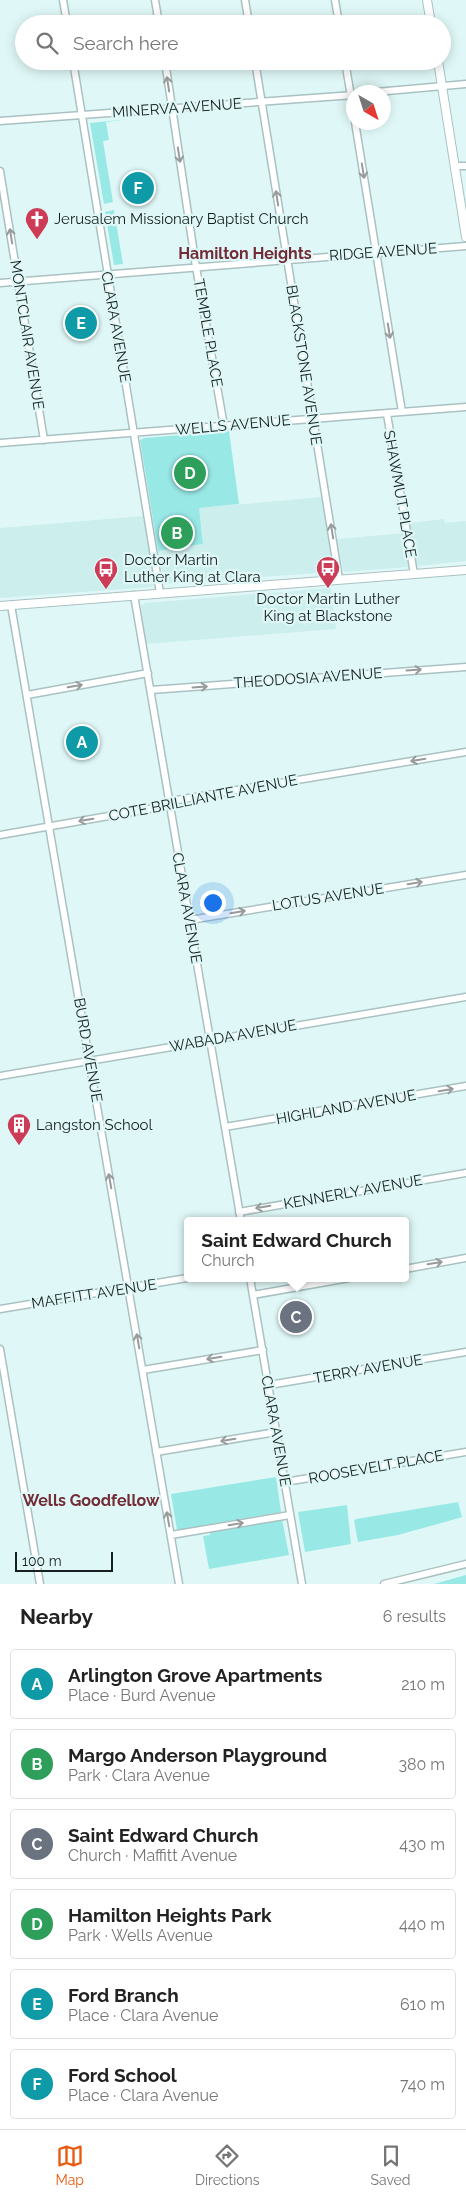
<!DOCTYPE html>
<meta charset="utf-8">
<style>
:root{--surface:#fff;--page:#f2f2f2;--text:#222;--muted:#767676;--line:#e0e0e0;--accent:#ea580c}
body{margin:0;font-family:Raleway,sans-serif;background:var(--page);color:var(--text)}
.compass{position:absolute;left:346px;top:85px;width:45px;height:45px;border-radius:50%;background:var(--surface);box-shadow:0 2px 12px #0003;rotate:141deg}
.scale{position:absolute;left:15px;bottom:12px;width:98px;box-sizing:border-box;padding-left:5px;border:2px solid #172020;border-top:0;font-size:14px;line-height:18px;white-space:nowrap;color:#172020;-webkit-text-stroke:4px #dff8f7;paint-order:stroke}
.you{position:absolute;left:212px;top:902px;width:18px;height:18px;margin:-12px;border:4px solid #fff;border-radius:50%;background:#1a73e8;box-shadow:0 0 0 8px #1a73e833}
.badge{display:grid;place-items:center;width:32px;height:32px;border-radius:50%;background:var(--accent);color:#fff;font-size:16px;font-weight:700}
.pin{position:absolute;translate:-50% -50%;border:2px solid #fff;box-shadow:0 1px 5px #0006}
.popup{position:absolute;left:184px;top:1217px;width:225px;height:65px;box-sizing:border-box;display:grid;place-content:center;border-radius:5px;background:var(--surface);filter:drop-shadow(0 1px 4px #0005);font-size:16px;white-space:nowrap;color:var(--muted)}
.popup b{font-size:19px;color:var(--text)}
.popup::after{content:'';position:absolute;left:50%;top:100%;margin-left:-10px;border:10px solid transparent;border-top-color:var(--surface)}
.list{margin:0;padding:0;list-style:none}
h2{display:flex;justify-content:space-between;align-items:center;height:65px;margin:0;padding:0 20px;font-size:21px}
h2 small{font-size:16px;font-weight:400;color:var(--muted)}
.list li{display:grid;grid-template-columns:32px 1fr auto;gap:15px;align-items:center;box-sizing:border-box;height:70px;margin:0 10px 10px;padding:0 10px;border:1px solid var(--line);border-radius:5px}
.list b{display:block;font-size:19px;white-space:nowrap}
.list p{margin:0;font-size:16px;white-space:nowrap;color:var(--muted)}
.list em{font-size:16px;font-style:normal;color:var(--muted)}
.icon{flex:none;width:28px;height:28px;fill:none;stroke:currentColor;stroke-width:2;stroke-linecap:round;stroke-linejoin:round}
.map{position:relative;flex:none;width:466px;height:1584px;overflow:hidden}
.search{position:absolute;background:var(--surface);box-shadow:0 2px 12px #0003;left:15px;right:15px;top:15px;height:55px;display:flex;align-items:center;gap:12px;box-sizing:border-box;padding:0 18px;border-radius:28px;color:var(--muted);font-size:19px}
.sheet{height:545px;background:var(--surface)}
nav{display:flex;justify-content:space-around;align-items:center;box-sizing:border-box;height:70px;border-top:1px solid var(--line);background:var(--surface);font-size:14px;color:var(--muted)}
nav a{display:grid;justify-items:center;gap:2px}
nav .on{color:var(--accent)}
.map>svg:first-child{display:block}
</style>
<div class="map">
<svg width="466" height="1584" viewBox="0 0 466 1584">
<rect width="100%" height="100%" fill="#dff8f7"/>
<path fill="#ccefee" d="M322,497l11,75 -169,12 -6,-33 45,-7 -4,-36z
M143,516l11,69 -2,2 -152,11v-70z
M444,519l1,4 21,-2v40l-48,5 -3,-6 -6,-37z
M403,533l5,34 -63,5 -2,-2 -6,-31z
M331,588l5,41 -190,15 -5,-38 4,-3z"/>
<path fill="#98e8e6" d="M129,119l-23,3 3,18 -6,1 10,61 -9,2 -14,-81z
M114,210l9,54 -9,1 -9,-53z
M229,431l10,73 -40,4 4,36 -45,7 -18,-111 4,-2z
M276,1477l5,35 -104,18 -6,-36z
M458,1502l4,15 -3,1 -61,17 -40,7 -4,-21 2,-2z
M347,1505l4,39 -46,8 -7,-40z
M282,1519l7,36 -80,14 -6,-33 7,-1v-3z
M466,1575v9h-32z"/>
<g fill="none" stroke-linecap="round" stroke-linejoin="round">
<g stroke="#aac1c1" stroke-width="9">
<path id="minor" d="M63,0l4,24
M155,0l4,24
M245,0l4,24
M335,0l4,24
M73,61l87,532
M165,61l31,206 28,159
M255,61l84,518
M345,61l9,53
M376,92l90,-8
M0,121l354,-26
M355,122l47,290
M455,166h11
M0,171l44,269
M0,283l466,-37
M387,414l27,160
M0,443l466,-36
M134,595l107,626
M11,605l168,979
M151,690l315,-23
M27,695l121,-22
M0,835l160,-28 17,-7 289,-48
M190,920l276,-45
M0,1076l466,-79
M225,1127l241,-41
M239,1212l227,-39
M405,1269l61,-11
M250,1278l52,306
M253,1295l96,-17
M0,1309l187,-31
M0,1349l40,235
M143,1370l120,-20
M269,1385l197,-33
M156,1452l120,-20
M285,1482l181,-30
M171,1535l119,-20
M384,1584l82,-20"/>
</g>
<g stroke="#aac1c1" stroke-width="10">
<path id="major" d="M427,0l4,24
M438,61l28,176
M0,606l466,-36"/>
</g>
<use href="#minor" stroke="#fff" stroke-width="6"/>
<use href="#major" stroke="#fff" stroke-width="8"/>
</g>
<defs><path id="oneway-shaft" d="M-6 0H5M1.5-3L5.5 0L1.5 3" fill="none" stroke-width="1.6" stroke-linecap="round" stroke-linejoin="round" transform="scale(1.25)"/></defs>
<g stroke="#979b9b">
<use href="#oneway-shaft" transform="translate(168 84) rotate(-99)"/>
<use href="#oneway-shaft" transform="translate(179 155) rotate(81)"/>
<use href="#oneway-shaft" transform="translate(363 171) rotate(81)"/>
<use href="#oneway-shaft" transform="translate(277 198) rotate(-99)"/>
<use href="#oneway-shaft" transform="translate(11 236) rotate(-99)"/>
<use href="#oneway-shaft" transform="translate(389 331) rotate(81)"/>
<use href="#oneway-shaft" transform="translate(332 531) rotate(-99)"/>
<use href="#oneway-shaft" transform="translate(414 670) rotate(-4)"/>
<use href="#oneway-shaft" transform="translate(75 686) rotate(-10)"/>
<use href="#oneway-shaft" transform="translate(200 687) rotate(-4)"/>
<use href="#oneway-shaft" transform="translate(418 760) rotate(171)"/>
<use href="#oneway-shaft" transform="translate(86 820) rotate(170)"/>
<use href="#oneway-shaft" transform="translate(415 883) rotate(-9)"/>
<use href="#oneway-shaft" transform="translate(238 912) rotate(-9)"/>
<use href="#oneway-shaft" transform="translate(446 1090) rotate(-10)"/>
<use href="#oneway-shaft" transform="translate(110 1181) rotate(-100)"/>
<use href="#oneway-shaft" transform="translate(263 1207) rotate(170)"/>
<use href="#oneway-shaft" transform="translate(435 1263) rotate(-10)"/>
<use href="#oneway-shaft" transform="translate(138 1341) rotate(-100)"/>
<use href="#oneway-shaft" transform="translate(214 1358) rotate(171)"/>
<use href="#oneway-shaft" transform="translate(228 1440) rotate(170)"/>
<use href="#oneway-shaft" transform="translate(168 1519) rotate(-100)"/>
<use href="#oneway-shaft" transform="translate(236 1524) rotate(-9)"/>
</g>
<defs>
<g id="church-pin" transform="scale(1.25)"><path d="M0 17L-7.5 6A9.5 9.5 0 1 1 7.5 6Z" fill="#cc3c57" stroke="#dff8f7"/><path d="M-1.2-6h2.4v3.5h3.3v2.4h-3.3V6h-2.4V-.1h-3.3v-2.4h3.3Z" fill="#fff"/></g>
<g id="bus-pin" transform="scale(1.25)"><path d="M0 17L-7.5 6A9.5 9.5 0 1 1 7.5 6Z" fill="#cc3c57" stroke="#dff8f7"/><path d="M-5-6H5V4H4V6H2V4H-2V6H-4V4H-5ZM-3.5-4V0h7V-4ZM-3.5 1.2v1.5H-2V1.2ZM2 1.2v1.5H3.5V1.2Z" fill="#fff"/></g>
<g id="building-pin" transform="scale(1.25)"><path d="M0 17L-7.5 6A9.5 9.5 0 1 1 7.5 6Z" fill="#cc3c57" stroke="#dff8f7"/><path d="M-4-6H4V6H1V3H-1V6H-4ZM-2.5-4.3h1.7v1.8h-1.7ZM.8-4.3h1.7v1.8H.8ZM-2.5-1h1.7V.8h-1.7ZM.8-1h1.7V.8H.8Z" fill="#fff"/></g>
</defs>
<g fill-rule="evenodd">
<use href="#church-pin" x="37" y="219"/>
<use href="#bus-pin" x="328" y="568"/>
<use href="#bus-pin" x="106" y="569"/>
<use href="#building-pin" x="19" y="1125"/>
</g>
<g text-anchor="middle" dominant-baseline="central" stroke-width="4.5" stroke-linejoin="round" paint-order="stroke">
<g font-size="15" fill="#172020" stroke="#dff8f7">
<text transform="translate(177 108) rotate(-4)">MINERVA AVENUE</text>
<text transform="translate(383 252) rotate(-4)">RIDGE AVENUE</text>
<text transform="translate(116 327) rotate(80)">CLARA AVENUE</text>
<text transform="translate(208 333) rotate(80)">TEMPLE PLACE</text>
<text transform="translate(27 335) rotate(81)">MONTCLAIR AVENUE</text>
<text transform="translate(304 365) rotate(81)">BLACKSTONE AVENUE</text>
<text transform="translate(233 425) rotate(-5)">WELLS AVENUE</text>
<text transform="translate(400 494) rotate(80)">SHAWMUT PLACE</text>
<text transform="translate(308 678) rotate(-4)">THEODOSIA AVENUE</text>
<text transform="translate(203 798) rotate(-11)">COTE BRILLIANTE AVENUE</text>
<text transform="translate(328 897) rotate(-9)">LOTUS AVENUE</text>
<text transform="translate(187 908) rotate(80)">CLARA AVENUE</text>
<text transform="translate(233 1036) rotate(-10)">WABADA AVENUE</text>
<text transform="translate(88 1050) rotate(80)">BURD AVENUE</text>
<text transform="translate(346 1107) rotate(-10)">HIGHLAND AVENUE</text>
<text transform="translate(353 1192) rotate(-10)">KENNERLY AVENUE</text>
<text transform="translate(94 1294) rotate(-9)">MAFFITT AVENUE</text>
<text transform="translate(368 1369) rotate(-10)">TERRY AVENUE</text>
<text transform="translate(276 1431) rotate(80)">CLARA AVENUE</text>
<text transform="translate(376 1467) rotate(-10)">ROOSEVELT PLACE</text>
</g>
<g font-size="15" fill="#172020" stroke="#dff8f7" text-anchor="start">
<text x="54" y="219">Jerusalem Missionary Baptist Church</text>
<text x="124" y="560">Doctor Martin<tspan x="124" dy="17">Luther King at Clara</tspan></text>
<text x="328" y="599" text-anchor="middle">Doctor Martin Luther<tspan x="328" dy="17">King at Blackstone</tspan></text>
<text x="36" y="1125">Langston School</text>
</g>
<g font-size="16" font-weight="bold" fill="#732c36" stroke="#dff8f7">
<text x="245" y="253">Hamilton Heights</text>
<text x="91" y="1500">Wells Goodfellow</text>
</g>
</g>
</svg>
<svg class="compass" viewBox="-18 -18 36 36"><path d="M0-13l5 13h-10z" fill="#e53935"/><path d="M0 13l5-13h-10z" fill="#767676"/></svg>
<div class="scale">100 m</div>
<div class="you"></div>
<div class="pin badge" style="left:82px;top:742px;background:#0f9aa8">A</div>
<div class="pin badge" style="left:177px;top:533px;background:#2e9e5b">B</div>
<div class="pin badge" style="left:296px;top:1317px;background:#6b7280">C</div>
<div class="popup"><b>Saint Edward Church</b>Church</div>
<div class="pin badge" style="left:190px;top:473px;background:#2e9e5b">D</div>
<div class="pin badge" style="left:81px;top:323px;background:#0f9aa8">E</div>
<div class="pin badge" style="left:138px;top:188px;background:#0f9aa8">F</div>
<div class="search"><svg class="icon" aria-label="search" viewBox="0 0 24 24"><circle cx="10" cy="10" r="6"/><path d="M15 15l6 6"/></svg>Search here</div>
</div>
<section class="sheet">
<h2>Nearby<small>6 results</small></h2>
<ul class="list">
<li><span class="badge" style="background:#0f9aa8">A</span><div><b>Arlington Grove Apartments</b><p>Place · Burd Avenue</p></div><em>210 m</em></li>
<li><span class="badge" style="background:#2e9e5b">B</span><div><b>Margo Anderson Playground</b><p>Park · Clara Avenue</p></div><em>380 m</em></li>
<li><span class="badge" style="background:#6b7280">C</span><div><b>Saint Edward Church</b><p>Church · Maffitt Avenue</p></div><em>430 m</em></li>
<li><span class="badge" style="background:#2e9e5b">D</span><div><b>Hamilton Heights Park</b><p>Park · Wells Avenue</p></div><em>440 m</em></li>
<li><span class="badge" style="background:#0f9aa8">E</span><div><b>Ford Branch</b><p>Place · Clara Avenue</p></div><em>610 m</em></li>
<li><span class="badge" style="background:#0f9aa8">F</span><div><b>Ford School</b><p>Place · Clara Avenue</p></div><em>740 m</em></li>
</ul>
</section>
<nav>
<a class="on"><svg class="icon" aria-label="map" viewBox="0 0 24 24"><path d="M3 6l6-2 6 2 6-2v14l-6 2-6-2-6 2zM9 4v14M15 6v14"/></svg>Map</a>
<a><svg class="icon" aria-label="directions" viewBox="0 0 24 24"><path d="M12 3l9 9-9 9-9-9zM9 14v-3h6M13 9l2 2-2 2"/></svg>Directions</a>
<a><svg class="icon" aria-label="saved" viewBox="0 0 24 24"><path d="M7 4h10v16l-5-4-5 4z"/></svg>Saved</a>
</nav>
